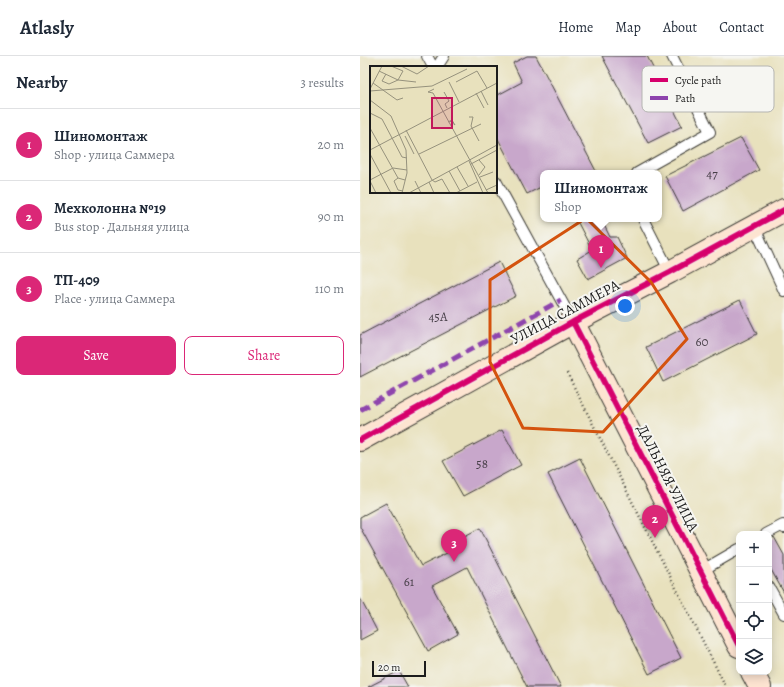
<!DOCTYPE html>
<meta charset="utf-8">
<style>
:root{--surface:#fff;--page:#f6f6f7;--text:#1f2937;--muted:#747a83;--line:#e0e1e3;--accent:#db2777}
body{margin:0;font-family:Alegreya,serif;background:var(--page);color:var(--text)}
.controls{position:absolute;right:12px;bottom:12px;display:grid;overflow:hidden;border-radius:8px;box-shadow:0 2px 10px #0003}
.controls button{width:36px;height:36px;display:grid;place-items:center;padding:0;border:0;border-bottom:1px solid var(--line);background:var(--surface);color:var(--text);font:20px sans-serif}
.scale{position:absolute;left:12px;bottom:10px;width:54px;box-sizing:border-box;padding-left:4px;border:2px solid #1c1c1c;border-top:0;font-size:11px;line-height:14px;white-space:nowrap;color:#1c1c1c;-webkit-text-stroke:3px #f6f6f2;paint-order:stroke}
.you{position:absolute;left:265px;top:250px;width:14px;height:14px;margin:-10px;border:3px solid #fff;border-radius:50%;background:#1a73e8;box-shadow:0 0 0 6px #1a73e833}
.badge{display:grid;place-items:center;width:26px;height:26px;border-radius:50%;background:var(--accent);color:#fff;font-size:13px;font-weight:700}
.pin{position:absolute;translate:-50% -33px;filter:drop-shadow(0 1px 2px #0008)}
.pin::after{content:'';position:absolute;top:21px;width:14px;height:12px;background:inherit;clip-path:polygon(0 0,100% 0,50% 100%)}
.popup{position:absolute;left:180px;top:114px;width:122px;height:52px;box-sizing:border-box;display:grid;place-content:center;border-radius:8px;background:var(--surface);filter:drop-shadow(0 1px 3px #0005);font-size:13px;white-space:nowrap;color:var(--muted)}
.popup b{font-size:15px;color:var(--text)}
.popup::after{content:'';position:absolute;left:50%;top:100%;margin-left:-8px;border:8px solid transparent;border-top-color:var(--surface)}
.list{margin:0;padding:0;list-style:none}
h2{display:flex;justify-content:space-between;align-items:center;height:52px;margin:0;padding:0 16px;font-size:17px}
h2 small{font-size:13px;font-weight:400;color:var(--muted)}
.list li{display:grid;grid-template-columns:26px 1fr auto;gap:12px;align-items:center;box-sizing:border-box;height:72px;padding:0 16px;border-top:1px solid var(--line)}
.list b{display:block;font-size:15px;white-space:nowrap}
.list p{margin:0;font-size:13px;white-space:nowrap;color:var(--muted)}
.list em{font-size:13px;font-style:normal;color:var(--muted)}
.actions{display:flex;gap:8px;padding:12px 16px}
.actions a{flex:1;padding:9px 0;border:1px solid var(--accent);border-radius:8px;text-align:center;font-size:14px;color:var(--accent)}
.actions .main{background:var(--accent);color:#fff}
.icon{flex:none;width:22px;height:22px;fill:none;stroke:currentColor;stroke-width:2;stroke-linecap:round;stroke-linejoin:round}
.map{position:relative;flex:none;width:424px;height:631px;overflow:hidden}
header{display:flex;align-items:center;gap:24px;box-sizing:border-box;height:56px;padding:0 20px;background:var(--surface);border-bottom:1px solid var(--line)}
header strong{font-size:19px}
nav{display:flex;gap:22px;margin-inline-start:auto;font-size:14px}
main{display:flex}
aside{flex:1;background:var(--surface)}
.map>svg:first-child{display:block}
</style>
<header>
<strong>Atlasly</strong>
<nav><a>Home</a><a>Map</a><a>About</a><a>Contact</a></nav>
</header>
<main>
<aside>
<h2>Nearby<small>3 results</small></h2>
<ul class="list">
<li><span class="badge">1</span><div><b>Шиномонтаж</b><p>Shop · улица Саммера</p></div><em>20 m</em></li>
<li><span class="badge">2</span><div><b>Мехколонна №19</b><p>Bus stop · Дальняя улица</p></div><em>90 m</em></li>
<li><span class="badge">3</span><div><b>ТП-409</b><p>Place · улица Саммера</p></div><em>110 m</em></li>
</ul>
<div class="actions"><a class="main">Save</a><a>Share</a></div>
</aside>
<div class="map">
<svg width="424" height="631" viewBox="0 0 424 631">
<rect width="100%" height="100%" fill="#f6f6f2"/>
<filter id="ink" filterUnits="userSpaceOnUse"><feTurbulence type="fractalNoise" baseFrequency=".025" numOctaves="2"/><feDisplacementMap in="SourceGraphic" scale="8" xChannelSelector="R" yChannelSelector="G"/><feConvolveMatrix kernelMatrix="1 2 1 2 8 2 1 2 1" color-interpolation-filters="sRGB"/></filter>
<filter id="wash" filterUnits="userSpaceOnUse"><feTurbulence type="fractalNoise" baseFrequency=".012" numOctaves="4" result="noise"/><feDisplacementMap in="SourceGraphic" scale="16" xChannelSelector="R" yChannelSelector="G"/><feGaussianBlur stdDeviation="0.9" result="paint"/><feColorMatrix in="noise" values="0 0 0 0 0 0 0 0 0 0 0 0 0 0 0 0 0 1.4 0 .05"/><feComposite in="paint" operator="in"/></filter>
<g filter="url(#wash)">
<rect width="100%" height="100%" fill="#e8e1bd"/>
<g id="blocks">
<path fill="#c8a7cb" d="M167,0h9l61,117h-54v13l-16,8 -31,-59v-39l26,-14 -9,-19z
M242,0h45l35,70 -34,17z
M381,82l18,32 -76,41 -18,-35z
M216,163h25l9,18h7l10,21 -39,21 -11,-20 15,-9z
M139,206l17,34 -156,81v-42z
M380,244l17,34 -94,48 -17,-35z
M142,374l19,35 -58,31 -20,-35z
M220,402l101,200 -32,16 -101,-200z
M26,447l35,63 36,-18 -4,-6 27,-14 81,159h-34l-60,-120 -35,19 26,48 -30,17 -68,-124v-10z
M414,481l10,18v38l-15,-27v-26z
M0,542l17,33 -17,9z
M39,615l9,16h-40z"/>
</g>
</g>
<g filter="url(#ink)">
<use href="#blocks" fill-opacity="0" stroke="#3b3a34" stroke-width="1"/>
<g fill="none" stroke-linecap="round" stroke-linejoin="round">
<g stroke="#3b3a34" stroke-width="12">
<path id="lane" d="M67,0l6,11
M77,11l7,-11
M277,117l73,-41 -38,-76
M136,125l77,141
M283,163l27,53
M394,170l30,65
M406,478l17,-9 1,3
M341,515l38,-22
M409,531l15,27"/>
</g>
<g stroke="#3b3a34" stroke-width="24">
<path id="secondary" d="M213,266l166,324
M0,384l213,-118 97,-50 114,-62
M392,616l8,15"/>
</g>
<path stroke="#3b3a34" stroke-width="2.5" stroke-dasharray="1 3" stroke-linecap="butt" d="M207,317l159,314"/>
<use href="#lane" stroke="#fff" stroke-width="10"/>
<use href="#secondary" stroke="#fde4d1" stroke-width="22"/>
<path stroke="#8e44ad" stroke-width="5" stroke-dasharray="10 5" stroke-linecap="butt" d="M0,354l201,-110"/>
<g stroke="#f6f6f2" stroke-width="8">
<path id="cycleway" d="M213,266l166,324
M0,384l213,-118 97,-50 114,-62"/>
</g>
<use href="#cycleway" stroke="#d6006c" stroke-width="6"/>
</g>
</g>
<path fill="none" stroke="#d4530e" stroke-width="3" stroke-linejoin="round" d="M226,162l65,64 36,57 -84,93 -80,-4 -33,-66v-82z"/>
<g text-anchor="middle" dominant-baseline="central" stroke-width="4" stroke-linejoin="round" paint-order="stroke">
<g font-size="13" fill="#473f48">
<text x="352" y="117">47</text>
<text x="78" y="260">45А</text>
<text x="342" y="285">60</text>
<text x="122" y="407">58</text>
<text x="49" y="525">61</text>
</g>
<g font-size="15" fill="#1c1c1c" stroke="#f6f6f2">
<text transform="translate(205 256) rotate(-28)">УЛИЦА САММЕРА</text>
<text transform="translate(308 422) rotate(63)">ДАЛЬНЯЯ УЛИЦА</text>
</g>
</g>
<g transform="translate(10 10)">
<rect width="127" height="127" fill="#e8e1bd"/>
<path fill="none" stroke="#96927d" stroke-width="1" d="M31,0l16,8 12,-8M9,5l19,9 5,-9 -12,-5M16,8l-4,7 7,3 9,-4 18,2M79,16l10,20M86,16l21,-11 10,17M3,17l24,17 6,-2M0,23l12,-23M64,23l-6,3 5,1 55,100M0,25l62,-5 35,-17M111,25l7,14M74,26l5,9 -4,3 2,4M106,27l8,15M0,34l21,16 15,34 1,23 -5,20M0,47l12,6 20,38 5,1M99,51h4l-2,9 8,15M78,56l4,-2 3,5 -5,-4M0,62l28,50 7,2M36,64l26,50 3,2 7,-3 8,14M35,70l9,18M0,84l127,-67M0,88l21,39M49,88l62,-30M99,95l14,32M101,98l26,-14M87,101l11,19M79,105l11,20M109,109l6,-8 -6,-7M110,111l13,-5M28,112l-4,3 4,9 5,1M0,114l23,-12 14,2M0,115l6,12M45,115l6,12M59,116l5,11M116,124l11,-5M39,127l88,-48M86,127l21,-11"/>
<path fill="#c2185b" fill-opacity="0.15" stroke="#c2185b" stroke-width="2" d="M62,32h20v30h-20z"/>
<rect width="127" height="127" fill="none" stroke="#1c1c1c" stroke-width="2"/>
</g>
<rect x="282" y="10" width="132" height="46" rx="6" fill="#f6f6f2" stroke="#b5b5b2" stroke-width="1"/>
<rect x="290" y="22" width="18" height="4" fill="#d6006c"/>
<rect x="290" y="40" width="18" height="4" fill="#8e44ad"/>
<g font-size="11" fill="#1c1c1c">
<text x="315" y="28">Cycle path</text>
<text x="315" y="46">Path</text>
</g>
</svg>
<div class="controls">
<button>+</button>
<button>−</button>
<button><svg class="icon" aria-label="locate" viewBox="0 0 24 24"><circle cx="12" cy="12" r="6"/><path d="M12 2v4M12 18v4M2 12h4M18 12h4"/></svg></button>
<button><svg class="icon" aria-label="layers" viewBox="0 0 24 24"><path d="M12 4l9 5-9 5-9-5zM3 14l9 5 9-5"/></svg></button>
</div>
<div class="scale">20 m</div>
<div class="you"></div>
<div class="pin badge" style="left:241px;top:212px">1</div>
<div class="popup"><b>Шиномонтаж</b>Shop</div>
<div class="pin badge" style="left:295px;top:482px">2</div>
<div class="pin badge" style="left:94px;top:506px">3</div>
</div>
</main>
